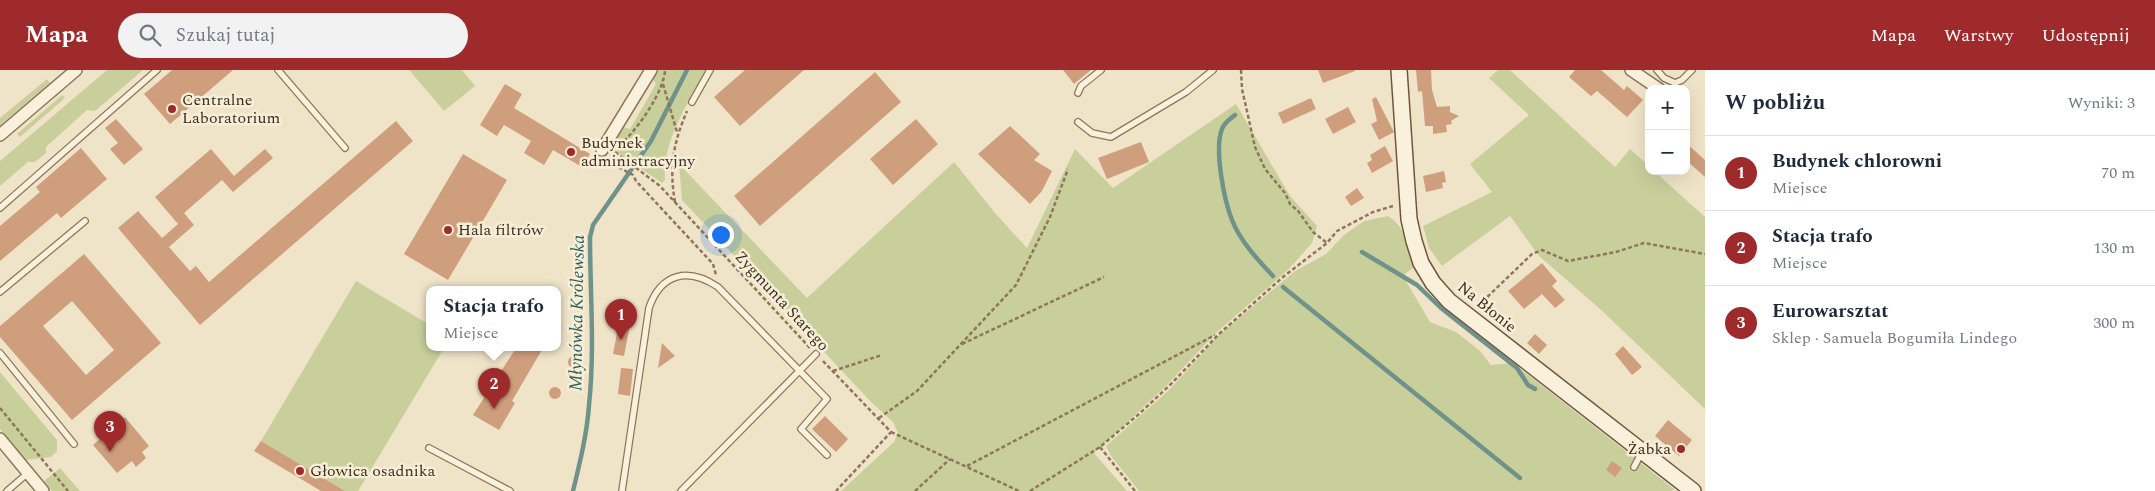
<!DOCTYPE html>
<html lang="pl">
<meta charset="utf-8">
<style>
:root{--surface:#fff;--page:#f2f2f3;--text:#1f2937;--muted:#747a83;--line:#e0e1e3;--accent:#9e2a2b}
body{margin:0;font-family:Spectral,serif;background:var(--page);color:var(--text)}
.controls{position:absolute;right:15px;top:15px;display:grid;overflow:hidden;border-radius:10px;box-shadow:0 5px 20px #0002}
.controls button{width:45px;height:45px;display:grid;place-items:center;padding:0;border:0;border-bottom:1px solid var(--line);background:var(--surface);color:var(--text);font:25px sans-serif}
.you{position:absolute;left:720px;top:164px;width:18px;height:18px;margin:-12px;border:4px solid #fff;border-radius:50%;background:#1a73e8;box-shadow:0 0 0 8px #1a73e833}
.badge{display:grid;place-items:center;width:32px;height:32px;border-radius:50%;background:var(--accent);color:#fff;font-size:16px;font-weight:700}
.pin{position:absolute;translate:-50% -41px;filter:drop-shadow(0 1px 2px #0008)}
.pin::after{content:'';position:absolute;top:26px;width:18px;height:15px;background:inherit;clip-path:polygon(0 0,100% 0,50% 100%)}
.popup{position:absolute;left:426px;top:216px;width:135px;height:65px;box-sizing:border-box;display:grid;place-content:center;border-radius:10px;background:var(--surface);filter:drop-shadow(0 1px 4px #0005);font-size:16px;white-space:nowrap;color:var(--muted)}
.popup b{font-size:19px;color:var(--text)}
.popup::after{content:'';position:absolute;left:50%;top:100%;margin-left:-10px;border:10px solid transparent;border-top-color:var(--surface)}
.list{margin:0;padding:0;list-style:none}
h2{display:flex;justify-content:space-between;align-items:center;height:65px;margin:0;padding:0 20px;font-size:21px}
h2 small{font-size:16px;font-weight:400;color:var(--muted)}
.list li{display:grid;grid-template-columns:32px 1fr auto;gap:15px;align-items:center;box-sizing:border-box;height:75px;padding:0 20px;border-top:1px solid var(--line)}
.list b{display:block;font-size:19px;white-space:nowrap}
.list p{margin:0;font-size:16px;white-space:nowrap;color:var(--muted)}
.list em{font-size:16px;font-style:normal;color:var(--muted)}
.icon{flex:none;width:28px;height:28px;fill:none;stroke:currentColor;stroke-width:2;stroke-linecap:round;stroke-linejoin:round}
.map{position:relative;flex:none;width:1705px;height:421px;overflow:hidden}
header{display:flex;align-items:center;gap:30px;box-sizing:border-box;height:70px;padding:0 25px;background:var(--accent);color:#fff}
header strong{font-size:24px}
nav{display:flex;gap:28px;margin-inline-start:auto;font-size:18px}
.search{width:350px;height:45px;background:var(--page);display:flex;align-items:center;gap:12px;box-sizing:border-box;padding:0 18px;border-radius:28px;color:var(--muted);font-size:19px}
main{display:flex}
aside{flex:1;background:var(--surface)}
.map>svg:first-child{display:block}
</style>
<header>
<strong>Mapa</strong>
<div class="search"><svg class="icon" aria-label="search" viewBox="0 0 24 24"><circle cx="10" cy="10" r="6"/><path d="M15 15l6 6"/></svg>Szukaj tutaj</div>
<nav><a>Mapa</a><a>Warstwy</a><a>Udostępnij</a></nav>
</header>
<main>
<div class="map">
<svg width="1705" height="421" viewBox="0 0 1705 421">
<rect width="100%" height="100%" fill="#f0e4c8"/>
<path fill="#c9cf9b" d="M107,0h36l-48,41 -8,-1 -41,37v6l-11,9h-7l-28,24v-25z
M409,0h53l13,16 -31,25z
M656,0h50c-18,33 -44,72 -41,110l-3,3 -51,-35 12,-21 7,2 26,-45 -4,-6z
M1498,0h12l105,97 15,-18 19,17v5h5l51,46v192l-106,-101 -60,-52 -29,-40 -68,50 -13,-18 -6,-22 69,-34 -22,-28 59,-49 -40,-37z
M47,9l3,4 -50,42v-7z
M62,25l3,3 -45,39 -3,-3z
M1236,34l54,92 27,30 -5,17 -23,26 -72,63 -51,54 -72,67 33,38h-286l53,-49 4,-9 -5,-11 -23,-21 -188,-201 -3,-36 128,134 147,-136 41,51 32,35 48,-99 38,39z
M1388,146c17,10 20,31 27,50l-12,10 27,46 26,10 23,18 12,15 22,-2 161,126 -2,2h-533l-28,-35 -5,-10 63,-56 50,-55 76,-64 31,-17 18,-19 20,-14z
M356,211l74,44v23h14l-86,143h-13l-84,-50z
M0,302l57,68v11l-6,6 -26,3 -25,-31z
M60,398l20,23h-28l-8,-10z"/>
<g fill="none" stroke-linecap="round" stroke-linejoin="round">
<path stroke="#6f938a" stroke-width="4.5" d="M1235,45c-5,4 -11,8 -13,14 -8,20 2,71 10,91 8,21 26,40 41,56
M1362,182l55,33 24,23 76,60 11,17 7,4
M1283,217l237,191
M573,421c7,-29 14,-57 16,-86 6,-56 1,-112 1,-168l3,-12 58,-84 36,-71"/>
</g>
<path fill="#cf9f7d" fill-rule="evenodd" d="M172,0h61l-63,54 -26,-30z
M745,0h59l-64,56 -26,-29z
M1063,0h28l-17,14z
M1318,0h37v1l-32,12z
M1416,0h15l1,20 5,17 13,-1v6l9,4 -8,5 1,3 -6,1 1,7 -14,2v-8h-8l-3,-35 -4,1z
M1575,0h26l23,20 3,-4 16,14 -16,17 -30,-26 -6,5 -22,-19z
M875,2l26,30 -141,124 -26,-30z
M505,14l17,10 -8,14 76,46 -8,13 -29,-17 -9,15 -20,-12 7,-12 -27,-16 -7,11 -17,-11z
M1376,27l18,35 -15,8 -8,-16 6,-3 -5,-22z
M1311,28l5,11 -33,15 -5,-11z
M1348,37l8,15 -23,12 -8,-15z
M116,49l27,30 -19,16 -14,-16 8,-6 -13,-15z
M916,49l22,25 -45,41 -23,-26z
M396,51l17,20 -213,184 -82,-97 20,-17 24,27 16,-14 -23,-27 56,-48 23,27 31,-27 8,9 -40,34 -11,-12 -38,33 10,12 -25,22 21,24 6,-5 13,16z
M1010,56l30,28 -6,6 18,11 -10,20 -12,13 -52,-50z
M1141,72l8,20 -42,17 -9,-21z
M1686,73l19,17v17l-19,-17z
M1385,76l8,15 -21,12 -5,-10 5,-3 -2,-5z
M81,78l26,31 -46,39 -4,-5 -57,48v-35l40,-34 -4,-5z
M463,84l44,26 -59,100 -44,-26z
M1444,101l2,11 -4,1 1,5 -17,4 -3,-16z
M1357,118l7,10 -13,8 -6,-9z
M84,184l77,89 -89,77 -72,-83v-11zM72,231l42,49 -28,25 -43,-49z
M1542,193l15,18 -5,5 13,14 -10,8 -13,-14 -18,15 -16,-18z
M619,253l11,2 -6,31 -11,-2z
M1535,264l12,11 -8,9 -12,-11z
M662,273l13,13 -17,12z
M1623,276l19,21 -10,8 -17,-21z
M516,278h27l-31,53 3,2 -16,27 -26,-15z
M568 292a6 6 0 1 1 12 0a6 6 0 1 1-12 0Z
M621,298l12,1 -3,27 -12,-2z
M549 323a6 6 0 1 1 12 0a6 6 0 1 1-12 0Z
M825,346l23,23 -12,13 -24,-23z
M125,347l24,29 -7,6 4,6 -10,9 -4,-6 -15,12 -24,-28z
M1668,350l24,20 -13,16 -24,-20z
M261,371l84,50h-24l-67,-40z
M1612,391l10,7 -7,9 -9,-7z"/>
<g fill="none" stroke-linecap="round" stroke-linejoin="round">
<g stroke="#8d765c" stroke-width="8">
<path id="lane" d="M278,0l67,78
M1657,0l7,8 11,5 7,-3 10,-10
M1078,23l3,-7 20,-16
M692,32l18,-32
M1078,52l14,11 19,4 75,-45 27,-22
M0,138l157,-138
M0,222l85,-71
M0,283l74,91
M429,378l81,43
M1634,397l8,-15
M7,421l21,-18
M622,421l27,-183c12,-35 39,-41 69,-21l109,112 -26,30 26,26
M681,421l135,-137"/>
</g>
<g stroke="#8d765c" stroke-width="14">
<path id="street" d="M1631,0l28,19
M0,65l76,-65
M602,80l49,-80
M0,369l43,52"/>
</g>
<g stroke="#6f573f" stroke-width="18">
<path id="secondary" d="M1399,0l10,149 5,22 7,22 12,20 16,18 244,190"/>
</g>
<path stroke="#8d765c" stroke-width="2.5" stroke-dasharray="4 2.5" stroke-linecap="butt" d="M1241,0l1,19 13,58 10,22 20,24 5,11 8,7 15,21 14,11
M663,14l14,48
M624,71c15,-14 40,-50 41,-71
M615,82l45,34 150,162
M607,91l26,14 3,6 77,83 3,11
M675,132c-6,-35 -2,-58 12,-91
M1478,236l54,-52 10,-4 26,11 48,-9 28,-9 61,11
M962,274l142,-67
M823,291l68,71 -55,59
M833,301l49,-16
M0,338l68,83
M879,348l38,-27 99,-106 34,-68 18,-48
M891,362l128,59
M1100,377l35,44
M967,396l248,-131
M915,421l35,-32
M1030,421l70,-44 39,-33 32,-30 48,-50 64,-57 44,-34 10,-12 36,-19 20,-6"/>
<use href="#lane" stroke="#faf1dc" stroke-width="5.5"/>
<use href="#street" stroke="#faf1dc" stroke-width="11"/>
<use href="#secondary" stroke="#faf1dc" stroke-width="15"/>
</g>
<g fill="#9e2a2b" stroke="#f7eed8" stroke-width="2">
<circle cx="172" cy="39" r="5"/>
<circle cx="571" cy="82" r="5"/>
<circle cx="448" cy="160" r="5"/>
<circle cx="1681" cy="379" r="5"/>
<circle cx="300" cy="401" r="5"/>
</g>
<g text-anchor="middle" dominant-baseline="central" stroke-width="5" stroke-linejoin="round" paint-order="stroke">
<g font-size="16" fill="#3d2e20" stroke="#f7eed8" text-anchor="start">
<text x="182" y="30">Centralne<tspan x="182" dy="18">Laboratorium</tspan></text>
<text x="581" y="73">Budynek<tspan x="581" dy="18">administracyjny</tspan></text>
<text x="458" y="160">Hala filtrów</text>
<text x="1671" y="379" text-anchor="end">Żabka</text>
<text x="310" y="401">Głowica osadnika</text>
</g>
<g font-size="16" fill="#3d2e20" stroke="#f7eed8">
<text transform="translate(782 231) rotate(47)">Zygmunta Starego</text>
<text transform="translate(1487 237) rotate(39)">Na Błonie</text>
</g>
<g font-size="18" font-style="italic" fill="#2f5d5a" stroke="#f7eed8">
<text transform="translate(577 243) rotate(-89)">Młynówka Królewska</text>
</g>
</g>
</svg>
<div class="controls">
<button>+</button>
<button>−</button>
</div>
<div class="you"></div>
<div class="pin badge" style="left:621px;top:270px">1</div>
<div class="pin badge" style="left:494px;top:339px">2</div>
<div class="popup"><b>Stacja trafo</b>Miejsce</div>
<div class="pin badge" style="left:110px;top:382px">3</div>
</div>
<aside>
<h2>W pobliżu<small>Wyniki: 3</small></h2>
<ul class="list">
<li><span class="badge">1</span><div><b>Budynek chlorowni</b><p>Miejsce</p></div><em>70 m</em></li>
<li><span class="badge">2</span><div><b>Stacja trafo</b><p>Miejsce</p></div><em>130 m</em></li>
<li><span class="badge">3</span><div><b>Eurowarsztat</b><p>Sklep · Samuela Bogumiła Lindego</p></div><em>300 m</em></li>
</ul>
</aside>
</main>
